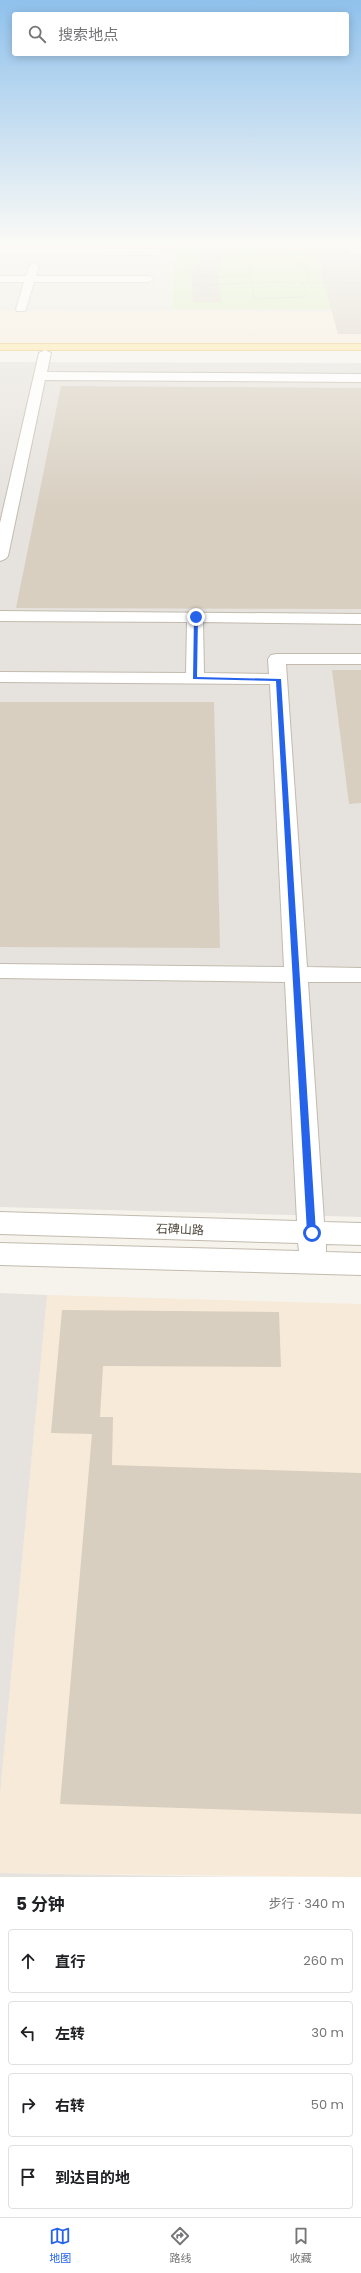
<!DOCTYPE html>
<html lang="zh">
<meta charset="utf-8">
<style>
:root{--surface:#fff;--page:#f2f2f2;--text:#202124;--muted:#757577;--line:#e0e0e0;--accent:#2563eb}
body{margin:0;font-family:Poppins,"Noto Sans SC",sans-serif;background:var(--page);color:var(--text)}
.stop{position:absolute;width:12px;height:12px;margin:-9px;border:3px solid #2563eb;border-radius:50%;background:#fff}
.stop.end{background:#2563eb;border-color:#fff;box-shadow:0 1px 4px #0008}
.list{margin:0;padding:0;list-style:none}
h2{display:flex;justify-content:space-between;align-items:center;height:52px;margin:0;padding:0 16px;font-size:17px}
h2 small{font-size:13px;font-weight:400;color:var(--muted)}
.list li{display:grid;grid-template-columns:26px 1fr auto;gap:12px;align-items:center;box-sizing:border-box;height:64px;margin:0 8px 8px;padding:0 8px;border:1px solid var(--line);border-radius:4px}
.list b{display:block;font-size:15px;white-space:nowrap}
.list em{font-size:13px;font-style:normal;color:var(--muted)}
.icon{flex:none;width:22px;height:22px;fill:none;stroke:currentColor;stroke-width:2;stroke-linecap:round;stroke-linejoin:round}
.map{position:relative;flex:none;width:361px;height:1877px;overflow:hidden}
.search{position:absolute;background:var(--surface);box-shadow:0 2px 10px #0003;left:12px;right:12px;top:12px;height:44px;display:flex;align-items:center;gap:10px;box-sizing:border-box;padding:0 14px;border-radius:4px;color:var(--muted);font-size:15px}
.sheet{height:340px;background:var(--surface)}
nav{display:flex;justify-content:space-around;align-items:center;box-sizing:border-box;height:56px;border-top:1px solid var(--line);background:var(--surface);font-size:11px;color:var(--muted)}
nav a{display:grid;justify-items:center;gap:2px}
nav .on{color:var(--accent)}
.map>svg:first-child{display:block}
</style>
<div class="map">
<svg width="361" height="1877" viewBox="0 0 361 1877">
<rect width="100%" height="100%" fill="#f6f3ec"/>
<path fill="#eae5da" d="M0,244h361v7h-12l12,41v20l-361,-1z"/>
<path fill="#f7ead8" d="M0,311l361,1v34l-361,-1z
M47,1295l314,9v573l-361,-4v-79z"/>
<path fill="#e6e2dd" d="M0,362l361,1v854l-361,-10z
M0,1293l47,2 -47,499z
M0,1873l234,4h-234z"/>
<path fill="#d2eab5" d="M175,244h186v5h-14l14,53v7h-188z"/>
<path fill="#d8cfc1" d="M200,244h19l2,29h-3l3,29h-28l-2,-34h5v-4h5z
M316,244h28l3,9h14v81h-23l-18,-64h2z
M61,386l300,2v221l-345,-1z
M332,670h29v133l-12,1z
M0,702h214l6,246 -220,-1z
M62,1310l217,2 2,55 -178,-1 -3,51h13l-1,48 249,8v341l-301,-10 32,-370 -41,-1z"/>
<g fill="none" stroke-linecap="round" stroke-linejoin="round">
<g stroke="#c2bbae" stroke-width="2">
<path id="minor" d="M0,248l159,1 5,3 -5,3 -159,-1z
M34,263l5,3 -3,10h113l5,3 -5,3h-115l-8,27 -1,2h-8l-1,-2 8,-27h-24v-6h26l3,-10z
M45,350l6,3 -4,19 314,2v8l-316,-2 -37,176 -3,3 -5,2v-38l39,-170z
M0,611l361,3v10l-158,-2 1,51 65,1 -1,-15 3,-4 6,-1h84v10h-75l21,303 54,1v14h-53l16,240 37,1v22l-35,-1v8l35,1v22l-361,-10v-22l299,8 -1,-8 -298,-9v-22l297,9 -12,-239 -285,-4v-14l284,3 -14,-283 -270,-2v-10l186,1 1,-51 -187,-1z"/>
</g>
<g stroke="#e6c16a" stroke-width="2">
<path id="major" d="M0,344h361v6h-361z"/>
</g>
<path stroke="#c4b79f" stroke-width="1" stroke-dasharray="1 1" stroke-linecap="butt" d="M283,244l5,7 -1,5 17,10 5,17
M207,250h29l23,5 -3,4h-49l-13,-5z
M246,250l4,-6
M251,276l-55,1 -4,2 3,6 7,1 50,-4 -2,-16 6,-7
M302,283l5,8 -4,6 -49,2 -2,-17 109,1"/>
<use href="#minor" fill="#fff" fill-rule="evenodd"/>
<use href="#major" fill="#ffe39c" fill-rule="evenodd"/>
</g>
<linearGradient id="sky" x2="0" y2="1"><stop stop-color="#8fc1ec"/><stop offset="0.48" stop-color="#fbfaf6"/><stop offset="1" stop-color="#fbfaf6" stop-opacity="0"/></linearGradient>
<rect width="361" height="507" fill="url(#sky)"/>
<path fill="#2563eb" d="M194,616l4,1 -1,60 84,2 35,554 -4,3 -5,-3 -31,-552 -83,-2z"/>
<g text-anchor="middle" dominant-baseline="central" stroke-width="4" stroke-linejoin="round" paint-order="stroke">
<g font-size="12" fill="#4b4439" stroke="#fff">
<text transform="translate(180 1229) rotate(2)">石碑山路</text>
</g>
</g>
</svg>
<div class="stop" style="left:312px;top:1233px"></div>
<div class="stop end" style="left:196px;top:617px"></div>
<div class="search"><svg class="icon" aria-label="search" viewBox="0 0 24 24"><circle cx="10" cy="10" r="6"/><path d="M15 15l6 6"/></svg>搜索地点</div>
</div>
<section class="sheet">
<h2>5 分钟<small>步行 · 340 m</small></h2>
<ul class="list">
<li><svg class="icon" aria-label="ahead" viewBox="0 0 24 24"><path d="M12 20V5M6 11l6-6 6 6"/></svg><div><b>直行</b></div><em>260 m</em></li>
<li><svg class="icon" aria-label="left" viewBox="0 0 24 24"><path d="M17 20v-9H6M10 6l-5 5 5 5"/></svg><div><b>左转</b></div><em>30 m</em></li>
<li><svg class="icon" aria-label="right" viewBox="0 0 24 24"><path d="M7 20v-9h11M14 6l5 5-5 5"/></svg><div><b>右转</b></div><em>50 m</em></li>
<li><svg class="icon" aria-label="arrive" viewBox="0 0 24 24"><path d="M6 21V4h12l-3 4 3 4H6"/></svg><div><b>到达目的地</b></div></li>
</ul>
</section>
<nav>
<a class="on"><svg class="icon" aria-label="map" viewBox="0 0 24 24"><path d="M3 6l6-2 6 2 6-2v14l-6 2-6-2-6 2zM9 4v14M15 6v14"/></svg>地图</a>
<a><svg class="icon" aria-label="directions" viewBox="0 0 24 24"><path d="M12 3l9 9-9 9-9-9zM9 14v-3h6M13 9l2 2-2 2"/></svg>路线</a>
<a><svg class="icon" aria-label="saved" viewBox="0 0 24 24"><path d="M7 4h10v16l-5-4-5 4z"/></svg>收藏</a>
</nav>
